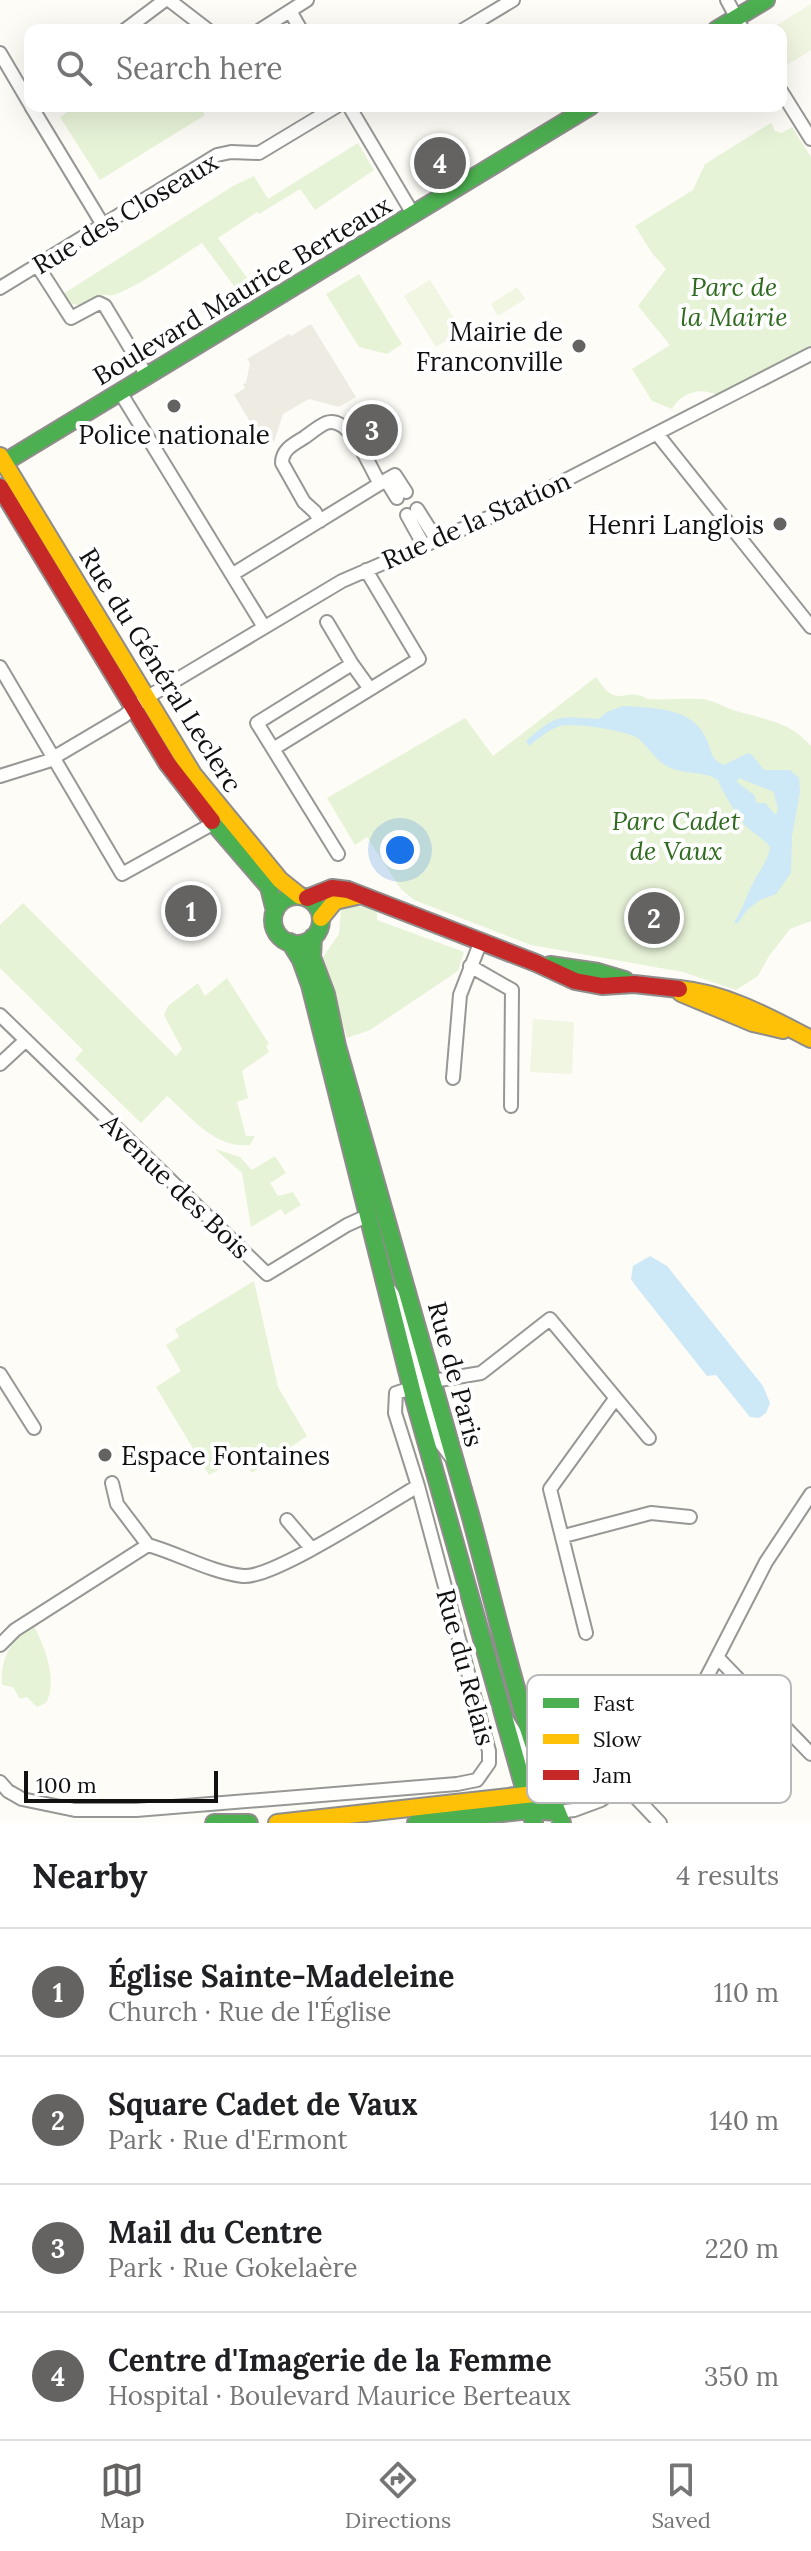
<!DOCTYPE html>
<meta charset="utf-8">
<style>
:root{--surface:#fff;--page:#f2f2f2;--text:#202124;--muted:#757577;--line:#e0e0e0;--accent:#646362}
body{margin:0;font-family:Lora,serif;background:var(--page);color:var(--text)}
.scale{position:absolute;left:24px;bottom:20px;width:194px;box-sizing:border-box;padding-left:8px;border:4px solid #111;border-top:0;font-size:22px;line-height:28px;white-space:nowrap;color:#111;-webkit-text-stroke:6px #fff;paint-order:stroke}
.you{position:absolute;left:400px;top:850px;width:28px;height:28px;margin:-20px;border:6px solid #fff;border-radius:50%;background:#1a73e8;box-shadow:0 0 0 12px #1a73e833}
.badge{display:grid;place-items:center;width:52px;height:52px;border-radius:50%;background:var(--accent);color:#fff;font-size:26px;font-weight:700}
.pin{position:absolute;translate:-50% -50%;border:4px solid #fff;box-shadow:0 2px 8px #0006}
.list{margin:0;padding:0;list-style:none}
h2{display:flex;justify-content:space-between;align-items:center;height:104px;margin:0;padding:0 32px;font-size:34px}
h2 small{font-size:26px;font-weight:400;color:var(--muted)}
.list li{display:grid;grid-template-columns:52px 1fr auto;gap:24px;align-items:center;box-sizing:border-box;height:128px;padding:0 32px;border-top:2px solid var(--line)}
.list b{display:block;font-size:30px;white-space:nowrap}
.list p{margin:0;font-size:26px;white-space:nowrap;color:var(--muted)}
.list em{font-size:26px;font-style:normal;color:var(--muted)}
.icon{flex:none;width:44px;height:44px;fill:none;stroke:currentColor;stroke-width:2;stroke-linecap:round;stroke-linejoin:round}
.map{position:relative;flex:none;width:811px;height:1823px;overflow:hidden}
.search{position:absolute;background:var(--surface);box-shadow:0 8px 32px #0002;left:24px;right:24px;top:24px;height:88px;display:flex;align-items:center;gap:20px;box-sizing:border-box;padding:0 28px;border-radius:16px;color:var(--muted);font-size:30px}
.sheet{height:616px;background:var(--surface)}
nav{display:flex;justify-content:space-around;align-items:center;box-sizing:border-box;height:112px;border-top:2px solid var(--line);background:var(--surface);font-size:22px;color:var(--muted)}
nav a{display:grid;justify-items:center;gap:4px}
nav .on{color:var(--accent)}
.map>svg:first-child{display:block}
</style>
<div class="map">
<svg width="811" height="1823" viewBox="0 0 811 1823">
<rect width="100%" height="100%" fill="#fdfcf7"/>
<path fill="#e7f3d7" d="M76,106h124l5,9 -105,65 -40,-63z
M771,123l4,8 7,2 10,-6 19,30v188l-93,51c-16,-10 -37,-3 -46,13l-20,-8 -20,-32 38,-24 -32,-39 28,-37 -14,-16 -17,-27 58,-36 12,-26z
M358,143l16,27 -59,40 -15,-21 -41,25 -2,-2 -39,26 41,56 -13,8 -44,-59c-21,13 -67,46 -89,52 -4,1 -8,-1 -12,0 -18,3 -22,21 -38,-1l170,-108 21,-10 14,23z
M359,274l43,70 -15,10 -28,-7 -33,-53z
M364,414l27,6 2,3 -25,14 -11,-19z
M596,677c23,35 27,8 52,22 17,1 34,-1 50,0 15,0 23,7 35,11 32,10 55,10 78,36v175l-21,8 -21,27 -11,20 -22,14 -53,-18 -152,-27 -117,-45 -13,-11 -34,-52 -12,8 -28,-47 138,-80 28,38z
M23,903l153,153 6,-7 -18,-34 4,-9 30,-23 7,13 22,-18 42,66 -3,2 3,6 -27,19 6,27 -11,4 9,34h9l-5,9c-35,4 -59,-28 -83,-49l-26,27 -66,-64 8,-9 -83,-82v-43z
M357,905l20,6v9l87,32 -6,19 -88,59 -23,8 -24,-81 16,-23 2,-25z
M215,1149l25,8 12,13 23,-14 11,17 -16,10 8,13 15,-4 8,13 -16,10 -4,-6 -30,18 -9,-54z
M254,1281l24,106 29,49 -55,37 -10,-17 -33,19 -53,-88 25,-16 -15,-26 13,-8 -4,-8z
M34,1626c11,21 24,55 12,77l-9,4 -10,-10 -7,2 -7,-12 -11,-2c-2,-26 9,-48 32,-59z"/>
<path fill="#f0f6e1" d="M811,4v46l-27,17 -3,-5v-32h-12z
M430,280l32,51 -26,16 -32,-51z
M517,287l8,12 -27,17 -7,-12z
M533,1019l41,3 -2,52 -42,-2z"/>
<path fill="#edebe2" d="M311,324l45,73 -17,10 -30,-8 -26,15 -9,28 -14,-4 -26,-43 11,-7 -2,-4 3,-1 4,-20 -3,-4 42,-25 2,2z"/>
<path fill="#cde8f7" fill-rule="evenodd" d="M623,706c31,2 70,1 84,34 5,13 4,19 17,25l24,-12 4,2 12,15h26l9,8 1,14 -8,44 -1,37 -15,21 -16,6 -12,9 -11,15 -3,-2c8,-12 11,-22 17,-35 6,-14 17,-24 19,-40 -7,-9 -17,-14 -25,-22 -8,-9 -23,-34 -27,-45 -15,-10 -32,-5 -47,-12 -15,-6 -21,-19 -32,-29 -11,-9 -65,-16 -79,-13 -11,3 -22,13 -31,20l-3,-5c32,-28 32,-24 73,-22l8,-7zM739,778l35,14 4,18 -2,5 -11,-12h-8l-3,-8 -17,-13z
M650,1256l17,10 96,120 7,17 -4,10 -7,5 -9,-1 -34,-42 -9,1 -72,-91 -4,-6 2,-13z"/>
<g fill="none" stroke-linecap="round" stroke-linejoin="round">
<g stroke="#979795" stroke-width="16">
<path id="street" d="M169,0l39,30
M727,0l16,30
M290,11l11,19
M125,30l40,-30
M260,30l47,-30
M463,30l50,-30
M0,53l30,51
M781,91l30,48
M31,106l72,119
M349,106l64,108
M37,265l34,53 28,-15 6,3 42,70
M0,288l217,-133 14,-3 28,1 78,-47
M120,392l144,235
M658,435l153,192
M386,480l9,-5 11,17
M417,509l19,30
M407,515l16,29
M320,521l-5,-9 -11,-10 -22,-39c0,-14 12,-19 23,-26 7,-5 14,-11 21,-14 24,-9 44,45 54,61
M233,574l153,-94 11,18
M327,622l25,42 -95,59 81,131
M352,664l18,25
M0,667l122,207 92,-51
M273,749l146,-90 -53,-89
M0,776l48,-15 76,-45 22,-18 196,-117 171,-74 298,-153
M470,966l42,24 -1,116
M0,1015l267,259 80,-49 22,-10
M0,1064l26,-24
M453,1078l7,-83 21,-54
M390,1290l10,15 21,79
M0,1374l34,54
M424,1384l15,57 12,16
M112,1483l5,21 31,41
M287,1520l24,28
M564,1536l87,-23 39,4
M586,1633l-36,-144 65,-90
M0,1645l15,-15 133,-85c32,9 62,27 95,31 30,3 142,-71 175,-90
M717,1657l94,97
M507,1720l15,24 14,50 8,10 13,8 17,-2 27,-10 22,-16 70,-80 73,-142 45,-68
M0,1782l8,9 14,8 53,11h61l321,-26 20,-4 12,-17v-12l-71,-265 -23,-73 1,-20 37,-12 48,-8 69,-54 99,119
M623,1784l37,39
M549,1792l71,-7"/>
</g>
<g stroke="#8e8d8b" stroke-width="20">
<path id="fast" d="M716,30l50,-30
M0,465l591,-359
M212,821l57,66 6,24
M273 920a24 24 0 1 1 48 0a24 24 0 1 1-48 0Z
M313,937l-1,20 14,37 11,52c45,156 90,312 133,468 28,103 51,211 92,309
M290,942l11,18 9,25 105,417 119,421
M550,965l48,7 27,8
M214,1823h35
M416,1823l113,-13 28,2"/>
</g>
<g stroke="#8e8d8b" stroke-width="20">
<path id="slow" d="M0,456l193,318 87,106 20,16
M321,918l14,-17 22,-5
M679,989c49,5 89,28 132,50
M681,993l72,30 30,7
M277,1823l257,-29"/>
</g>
<g stroke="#8e8d8b" stroke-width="20">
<path id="jam" d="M0,487l167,276 45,58
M307,898l25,-10 16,2 188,73 39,18 27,5 32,-2 45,5"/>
</g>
<use href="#street" stroke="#fffffe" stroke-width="12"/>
<use href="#fast" stroke="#4caf50" stroke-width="16"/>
<use href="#slow" stroke="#ffc107" stroke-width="16"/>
<use href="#jam" stroke="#c62828" stroke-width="16"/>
</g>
<g fill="#646362" stroke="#fff" stroke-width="3">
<circle cx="579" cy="346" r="8"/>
<circle cx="174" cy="406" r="8"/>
<circle cx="780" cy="524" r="8"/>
<circle cx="105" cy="1455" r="8"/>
</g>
<g text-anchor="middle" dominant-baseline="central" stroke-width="8" stroke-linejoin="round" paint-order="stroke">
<g font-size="26" fill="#111" stroke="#fff">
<text transform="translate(125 213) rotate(-31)">Rue des Closeaux</text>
<text transform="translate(242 290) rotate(-31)">Boulevard Maurice Berteaux</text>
<text transform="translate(476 520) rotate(-24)">Rue de la Station</text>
<text transform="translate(161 670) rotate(58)">Rue du Général Leclerc</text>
<text transform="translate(176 1186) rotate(44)">Avenue des Bois</text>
<text transform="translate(456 1374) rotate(75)">Rue de Paris</text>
<text transform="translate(466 1667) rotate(75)">Rue du Relais</text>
</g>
<g font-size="26" font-style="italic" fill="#2f6b1f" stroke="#fff">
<text x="734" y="286">Parc de<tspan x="734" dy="30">la Mairie</tspan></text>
<text x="676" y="820">Parc Cadet<tspan x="676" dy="30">de Vaux</tspan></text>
</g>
<g font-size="26" fill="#111" stroke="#fff" text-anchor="end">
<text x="563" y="331">Mairie de<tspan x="563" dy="30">Franconville</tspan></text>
<text x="174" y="434" text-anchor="middle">Police nationale</text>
<text x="764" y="524">Henri Langlois</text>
<text x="121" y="1455" text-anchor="start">Espace Fontaines</text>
</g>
</g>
<rect x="527" y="1675" width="264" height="128" rx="12" fill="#fff" stroke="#b8b8b8" stroke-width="2"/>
<rect x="543" y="1698" width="36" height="10" fill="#4caf50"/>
<rect x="543" y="1734" width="36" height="10" fill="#ffc107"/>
<rect x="543" y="1770" width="36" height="10" fill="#c62828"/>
<g font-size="22" fill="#111">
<text x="593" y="1711">Fast</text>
<text x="593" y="1747">Slow</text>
<text x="593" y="1783">Jam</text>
</g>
</svg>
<div class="scale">100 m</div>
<div class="you"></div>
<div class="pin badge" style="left:191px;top:911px">1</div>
<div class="pin badge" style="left:654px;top:918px">2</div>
<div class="pin badge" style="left:372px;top:430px">3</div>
<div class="pin badge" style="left:440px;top:163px">4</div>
<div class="search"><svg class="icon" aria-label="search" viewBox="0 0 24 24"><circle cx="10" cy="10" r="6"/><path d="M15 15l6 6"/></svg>Search here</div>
</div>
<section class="sheet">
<h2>Nearby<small>4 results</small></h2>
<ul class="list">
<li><span class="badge">1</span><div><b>Église Sainte-Madeleine</b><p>Church · Rue de l'Église</p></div><em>110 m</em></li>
<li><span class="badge">2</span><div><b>Square Cadet de Vaux</b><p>Park · Rue d'Ermont</p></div><em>140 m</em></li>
<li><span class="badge">3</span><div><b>Mail du Centre</b><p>Park · Rue Gokelaère</p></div><em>220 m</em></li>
<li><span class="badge">4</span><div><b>Centre d'Imagerie de la Femme</b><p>Hospital · Boulevard Maurice Berteaux</p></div><em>350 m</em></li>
</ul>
</section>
<nav>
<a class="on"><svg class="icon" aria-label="map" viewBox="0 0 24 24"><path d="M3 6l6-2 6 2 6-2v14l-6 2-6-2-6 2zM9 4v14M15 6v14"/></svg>Map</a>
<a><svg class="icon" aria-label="directions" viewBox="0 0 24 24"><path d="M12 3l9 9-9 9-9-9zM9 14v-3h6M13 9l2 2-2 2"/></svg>Directions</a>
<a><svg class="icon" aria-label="saved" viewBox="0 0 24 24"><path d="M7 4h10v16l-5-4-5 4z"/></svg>Saved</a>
</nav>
